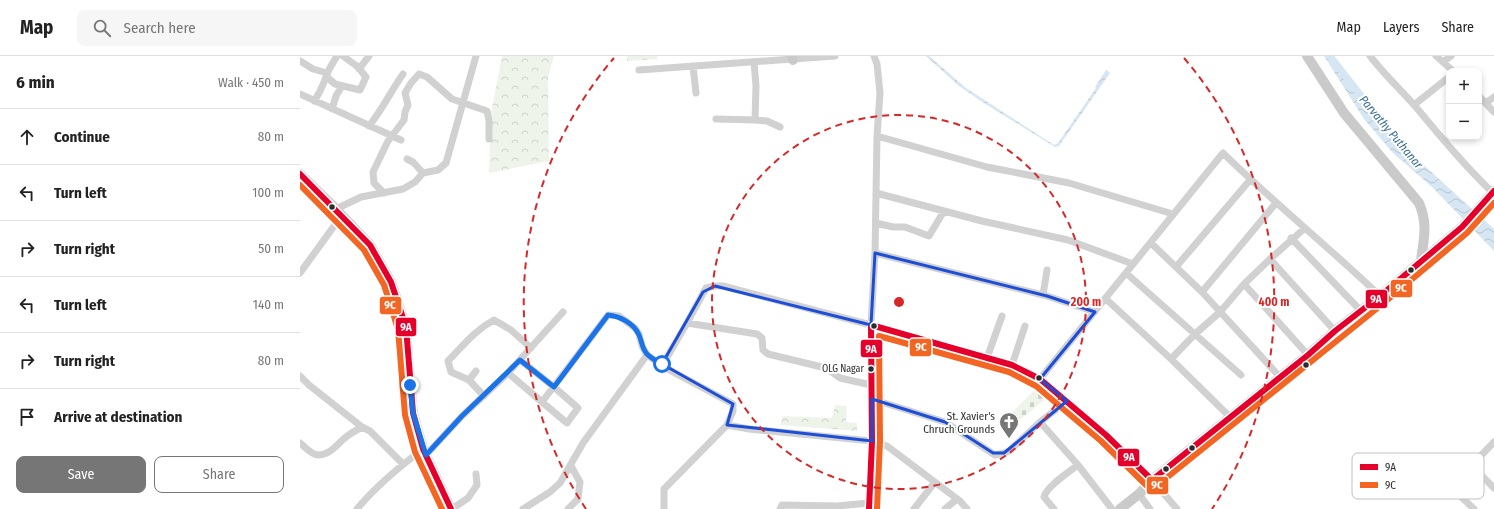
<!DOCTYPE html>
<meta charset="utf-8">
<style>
:root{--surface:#fff;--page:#f6f6f6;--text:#222;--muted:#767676;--line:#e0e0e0;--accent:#767676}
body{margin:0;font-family:"Fira Sans Condensed",sans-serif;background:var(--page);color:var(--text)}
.controls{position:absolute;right:12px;top:12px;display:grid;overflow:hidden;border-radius:8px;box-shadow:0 2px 6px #0003}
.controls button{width:36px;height:36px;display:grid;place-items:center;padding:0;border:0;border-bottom:1px solid var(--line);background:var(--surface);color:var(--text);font:20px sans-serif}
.stop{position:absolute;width:12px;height:12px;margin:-9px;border:3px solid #1a73e8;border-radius:50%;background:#fff}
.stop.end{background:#1a73e8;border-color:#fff;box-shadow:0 1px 4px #0008}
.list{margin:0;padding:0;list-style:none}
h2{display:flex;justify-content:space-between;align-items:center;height:52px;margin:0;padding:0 16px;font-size:17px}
h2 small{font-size:13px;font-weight:400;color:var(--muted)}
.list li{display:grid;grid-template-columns:26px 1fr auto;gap:12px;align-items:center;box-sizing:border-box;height:56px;padding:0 16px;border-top:1px solid var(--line)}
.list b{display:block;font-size:15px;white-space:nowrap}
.list em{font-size:13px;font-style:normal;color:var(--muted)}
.actions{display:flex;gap:8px;padding:12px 16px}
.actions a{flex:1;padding:9px 0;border:1px solid var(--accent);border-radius:8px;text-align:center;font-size:14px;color:var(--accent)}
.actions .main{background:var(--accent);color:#fff}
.icon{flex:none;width:22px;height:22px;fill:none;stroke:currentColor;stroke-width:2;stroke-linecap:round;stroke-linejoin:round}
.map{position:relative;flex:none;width:1194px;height:453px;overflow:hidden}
header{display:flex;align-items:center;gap:24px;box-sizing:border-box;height:56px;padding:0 20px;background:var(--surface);border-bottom:1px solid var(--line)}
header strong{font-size:19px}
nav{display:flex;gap:22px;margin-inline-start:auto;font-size:14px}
.search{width:280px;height:36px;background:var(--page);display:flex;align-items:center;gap:10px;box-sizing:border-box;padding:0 14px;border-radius:8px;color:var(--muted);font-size:15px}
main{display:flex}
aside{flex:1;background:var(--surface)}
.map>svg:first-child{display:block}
</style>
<header>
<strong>Map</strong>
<div class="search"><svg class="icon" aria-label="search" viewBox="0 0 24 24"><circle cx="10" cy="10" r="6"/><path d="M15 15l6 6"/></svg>Search here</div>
<nav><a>Map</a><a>Layers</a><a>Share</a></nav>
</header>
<main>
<aside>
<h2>6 min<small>Walk · 450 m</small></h2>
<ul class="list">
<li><svg class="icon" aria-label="ahead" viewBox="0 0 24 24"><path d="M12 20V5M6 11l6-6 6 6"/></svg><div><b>Continue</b></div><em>80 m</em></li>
<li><svg class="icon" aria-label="left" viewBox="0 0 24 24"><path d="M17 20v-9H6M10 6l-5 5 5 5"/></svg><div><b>Turn left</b></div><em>100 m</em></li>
<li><svg class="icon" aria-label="right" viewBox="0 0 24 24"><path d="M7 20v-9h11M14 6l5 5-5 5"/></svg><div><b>Turn right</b></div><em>50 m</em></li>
<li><svg class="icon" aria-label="left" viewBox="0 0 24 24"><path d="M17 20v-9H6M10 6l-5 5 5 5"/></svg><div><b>Turn left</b></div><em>140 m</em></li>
<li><svg class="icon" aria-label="right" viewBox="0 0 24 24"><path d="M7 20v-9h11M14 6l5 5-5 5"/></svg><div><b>Turn right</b></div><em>80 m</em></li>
<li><svg class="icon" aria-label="arrive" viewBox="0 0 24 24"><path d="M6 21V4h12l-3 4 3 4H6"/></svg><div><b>Arrive at destination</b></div></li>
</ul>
<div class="actions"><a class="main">Save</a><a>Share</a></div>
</aside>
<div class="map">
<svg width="1194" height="453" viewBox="0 0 1194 453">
<defs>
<pattern id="cemetery-stones" width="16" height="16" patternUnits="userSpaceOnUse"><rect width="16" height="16" fill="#eff4ea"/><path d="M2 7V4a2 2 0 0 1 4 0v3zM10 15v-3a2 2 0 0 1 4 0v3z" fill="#cdd1c9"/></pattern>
<pattern id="park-crowns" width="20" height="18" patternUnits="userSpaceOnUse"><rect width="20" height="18" fill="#eff4ea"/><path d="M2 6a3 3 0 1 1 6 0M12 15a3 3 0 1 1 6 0" fill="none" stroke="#cdd1c9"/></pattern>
<pattern id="water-waves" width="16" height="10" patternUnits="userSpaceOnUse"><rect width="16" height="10" fill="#d6e6f2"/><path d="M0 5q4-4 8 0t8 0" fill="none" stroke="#b8c5d0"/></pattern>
</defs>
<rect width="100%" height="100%" fill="#fff"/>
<path fill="url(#cemetery-stones)" d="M739,330l14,7 -43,35 -7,-7z"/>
<path fill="url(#park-crowns)" d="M202,0h52l-6,21 1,84 -60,12 2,-59z
M327,0h30l1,3 -31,2z
M535,349l12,1 -1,16 11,1v8l-77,-6 3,-9 49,2z"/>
<path fill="url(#water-waves)" d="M626,0h3l37,32 88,57 4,-2 38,-55 -1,-1 11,-17 4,3 -51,73 -4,1 -71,-44 -25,-17z
M1024,0h5l32,43 44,49 89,81v22l-62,-64 -39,-34 -29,-34z"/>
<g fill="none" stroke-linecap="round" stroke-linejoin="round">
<path stroke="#d6e6f2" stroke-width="7" d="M1030,0l56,72"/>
<path stroke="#d1d1d1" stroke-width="7" d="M1070,0c14,18 30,33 45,50 25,30 50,60 78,87
M1136,0l17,15
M0,5l13,8 14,4
M454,6l2,24 -1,34 12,1 13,6
M1143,6l8,-6
M393,10l3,27
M59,13l10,-13
M339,14l196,-14
M27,21l8,7 25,6 6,-13 -8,-10 -15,-11
M0,38l101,46
M1179,40l15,16
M14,45c7,-9 10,-19 14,-29 2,-5 6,-11 9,-16
M1186,47l8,-6
M1114,49l35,-28
M32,53l4,-13 6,-10
M416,63l39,1
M69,70c13,-16 22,-35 34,-52
M577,80l110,31 82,16 104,31
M107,103l6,3 10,11
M84,137l-10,-10 -1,-11 15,-31 16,-21 1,-8 3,-7 -3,-12 6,-10 8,-9 8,3 25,22 35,12 2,10v18
M576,137l106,28 86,19 65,24
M36,153l25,-12 42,-8 12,-7 8,-9 15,-3 8,-7 30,-107
M576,167l17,4h12l24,9 15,-25
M991,182l70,73
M851,187l51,49 78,85
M575,197l172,43 48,16
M970,203l65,72
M876,211l74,-87
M0,217l42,-58
M826,217l115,102
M944,228l64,71
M902,236l74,-89
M743,239l4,-25
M806,243l65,60 59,58
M687,302l15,-42
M871,303l24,-25 25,-22 24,-28 26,-25 35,-31
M220,304l34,27 24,21 -11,15 -25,-21
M362,308l7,-10 18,-31
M712,309l13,-39
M208,317l34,29 66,-87 11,1 16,12 4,6 3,12 5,9 26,17 60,32v7l-6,14 -63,64v20
M0,320l9,9 53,42
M740,323l183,-226c51,50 106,94 157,143
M169,324l7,-9
M571,329l-31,-7 -14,-10 -58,-14 -5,-4 -1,-12 -5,-4 -70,-11 19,-35 9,-2h8l148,39 141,40 28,14 66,56 46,45 25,29
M184,340l-15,-16 -18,-8 -3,-11c15,-15 27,-31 46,-41l17,10 20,18
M572,343l73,23 50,33 9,-2 5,-2 31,-29 27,-21
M740,366l38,43 34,44
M427,369l22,4 123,12 15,5 73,55 7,8
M0,387c5,4 12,12 18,12 13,0 20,-12 28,-18 5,-4 11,-7 16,-10l8,4 33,33
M126,399l36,-39 46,-43 55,-61
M1172,410l22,22
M839,438l11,15
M57,453c19,-23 42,-42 66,-60
M152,453l16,-11 9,-13 -1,-11
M223,453l27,-17 10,-9 23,-40 64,-88
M268,453l10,-10 2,-17 -9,-16
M480,453l2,-4 55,1 32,-3
M569,453l3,-68 -1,-116 4,-72 2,-117 3,-43 -3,-29 -3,-8
M614,453l21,-27
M645,453l12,-10
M754,453l-10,-12c2,-10 25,-25 34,-32
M1174,453l-23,-22 43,-45"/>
<path stroke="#cacaca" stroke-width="10" d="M492,0l1,4
M1007,0l37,57 75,90c9,21 5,35 2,57
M0,118l32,31 38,40 21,37 15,45 4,58 3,28 10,36 28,60
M820,453l19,-15 13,-14 156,-125 27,-24 45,-35 82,-69 32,-36"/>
<g stroke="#fff" stroke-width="9">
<path id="bus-1" d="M0,118l70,71 21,37 15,45 7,86 10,36 28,60
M569,453l3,-68 -1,-116 141,40 28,14 66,56 46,45 156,-125 27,-24 45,-35 82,-69 32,-36"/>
</g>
<g stroke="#fff" stroke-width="9">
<path id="bus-2" d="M0,129l64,65 20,35 14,44 7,86 10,37 27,57
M577,453l3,-68 -1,-105 130,36 27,14 65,55 46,45 7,2 231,-186 82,-69 27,-30"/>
</g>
<use href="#bus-1" stroke="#e4002b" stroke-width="6"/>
<use href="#bus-2" stroke="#f26522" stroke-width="6"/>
</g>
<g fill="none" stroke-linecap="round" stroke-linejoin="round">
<path stroke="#1a73e8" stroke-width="5" d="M110,329l3,28 13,42 36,-39 58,-56 34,27 54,-72c11,1 26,8 31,20 3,6 3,15 9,20 4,4 9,6 14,9"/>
</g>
<path fill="none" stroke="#1d4ed8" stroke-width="3" stroke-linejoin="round" d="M575,197l172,43 48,16 -55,67 27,22 -63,52h-11l-48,-31 -73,-23v42l-145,-16 6,-21 -71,-40 41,-72 12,-6 156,39z"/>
<g fill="none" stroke="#d62828" stroke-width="2" stroke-dasharray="7 5">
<circle cx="599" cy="246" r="187"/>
<path d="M286 453A375 375 0 0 1 314 2M884 2A375 375 0 0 1 912 453"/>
</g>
<defs>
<g id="church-pin" transform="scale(1)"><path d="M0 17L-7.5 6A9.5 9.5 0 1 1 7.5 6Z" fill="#767676" stroke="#fff"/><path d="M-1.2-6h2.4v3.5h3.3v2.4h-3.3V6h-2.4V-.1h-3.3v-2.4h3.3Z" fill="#fff"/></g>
</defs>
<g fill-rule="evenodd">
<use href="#church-pin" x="709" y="366"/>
</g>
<g fill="#2c2c2c" stroke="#fff" stroke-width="1.5">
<circle cx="32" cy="151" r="3.5"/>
<circle cx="1111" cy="214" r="3.5"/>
<circle cx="574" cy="270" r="3.5"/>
<circle cx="1006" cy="309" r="3.5"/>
<circle cx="571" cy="313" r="3.5"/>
<circle cx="739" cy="322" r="3.5"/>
<circle cx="892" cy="392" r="3.5"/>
<circle cx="866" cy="413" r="3.5"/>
</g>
<g text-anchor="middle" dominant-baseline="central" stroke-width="4" stroke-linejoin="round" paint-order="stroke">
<g font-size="10" fill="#2c2c2c" stroke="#fff" text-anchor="end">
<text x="564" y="313">OLG Nagar</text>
</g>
<g font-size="11" fill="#2c2c2c" stroke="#fff" text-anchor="end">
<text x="695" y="360">St. Xavier's<tspan x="695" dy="13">Chruch Grounds</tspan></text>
</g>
<g font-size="12" font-style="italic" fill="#386c91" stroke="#fff">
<text transform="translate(1091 76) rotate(50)">Parvathy Puthanar</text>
</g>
</g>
<rect x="1052" y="397" width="132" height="46" rx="6" fill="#fff" stroke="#c0c0c0" stroke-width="1"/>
<rect x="1060" y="408" width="18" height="6" fill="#e4002b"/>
<rect x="1060" y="426" width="18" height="6" fill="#f26522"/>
<g font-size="11" fill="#2c2c2c">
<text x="1085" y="415">9A</text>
<text x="1085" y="433">9C</text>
</g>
<circle cx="599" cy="246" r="6" fill="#d62828" stroke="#fff" stroke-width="2"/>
<g font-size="12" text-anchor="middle" font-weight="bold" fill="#d62828" stroke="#fff" stroke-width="4" stroke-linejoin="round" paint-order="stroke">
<text x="786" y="250">200 m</text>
<text x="974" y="250">400 m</text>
</g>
<g stroke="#fff" stroke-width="1.5">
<rect x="1090" y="223" width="23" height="19" rx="4" fill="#f26522"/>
<rect x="1065" y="233" width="23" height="20" rx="4" fill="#e4002b"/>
<rect x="79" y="240" width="23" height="19" rx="4" fill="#f26522"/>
<rect x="95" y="261" width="22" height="20" rx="4" fill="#e4002b"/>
<rect x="609" y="282" width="23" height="19" rx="4" fill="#f26522"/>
<rect x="560" y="283" width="23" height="19" rx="4" fill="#e4002b"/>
<rect x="817" y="392" width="23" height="19" rx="4" fill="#e4002b"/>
<rect x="846" y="420" width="23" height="19" rx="4" fill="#f26522"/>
</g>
<g font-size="11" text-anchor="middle" font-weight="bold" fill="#fff">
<text x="1101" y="236">9C</text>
<text x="1076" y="247">9A</text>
<text x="90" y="253">9C</text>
<text x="106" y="275">9A</text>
<text x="621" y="295">9C</text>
<text x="571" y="297">9A</text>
<text x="829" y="405">9A</text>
<text x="857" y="433">9C</text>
</g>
</svg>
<div class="controls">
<button>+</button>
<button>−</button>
</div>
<div class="stop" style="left:362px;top:308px"></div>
<div class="stop end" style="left:110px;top:329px"></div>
</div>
</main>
